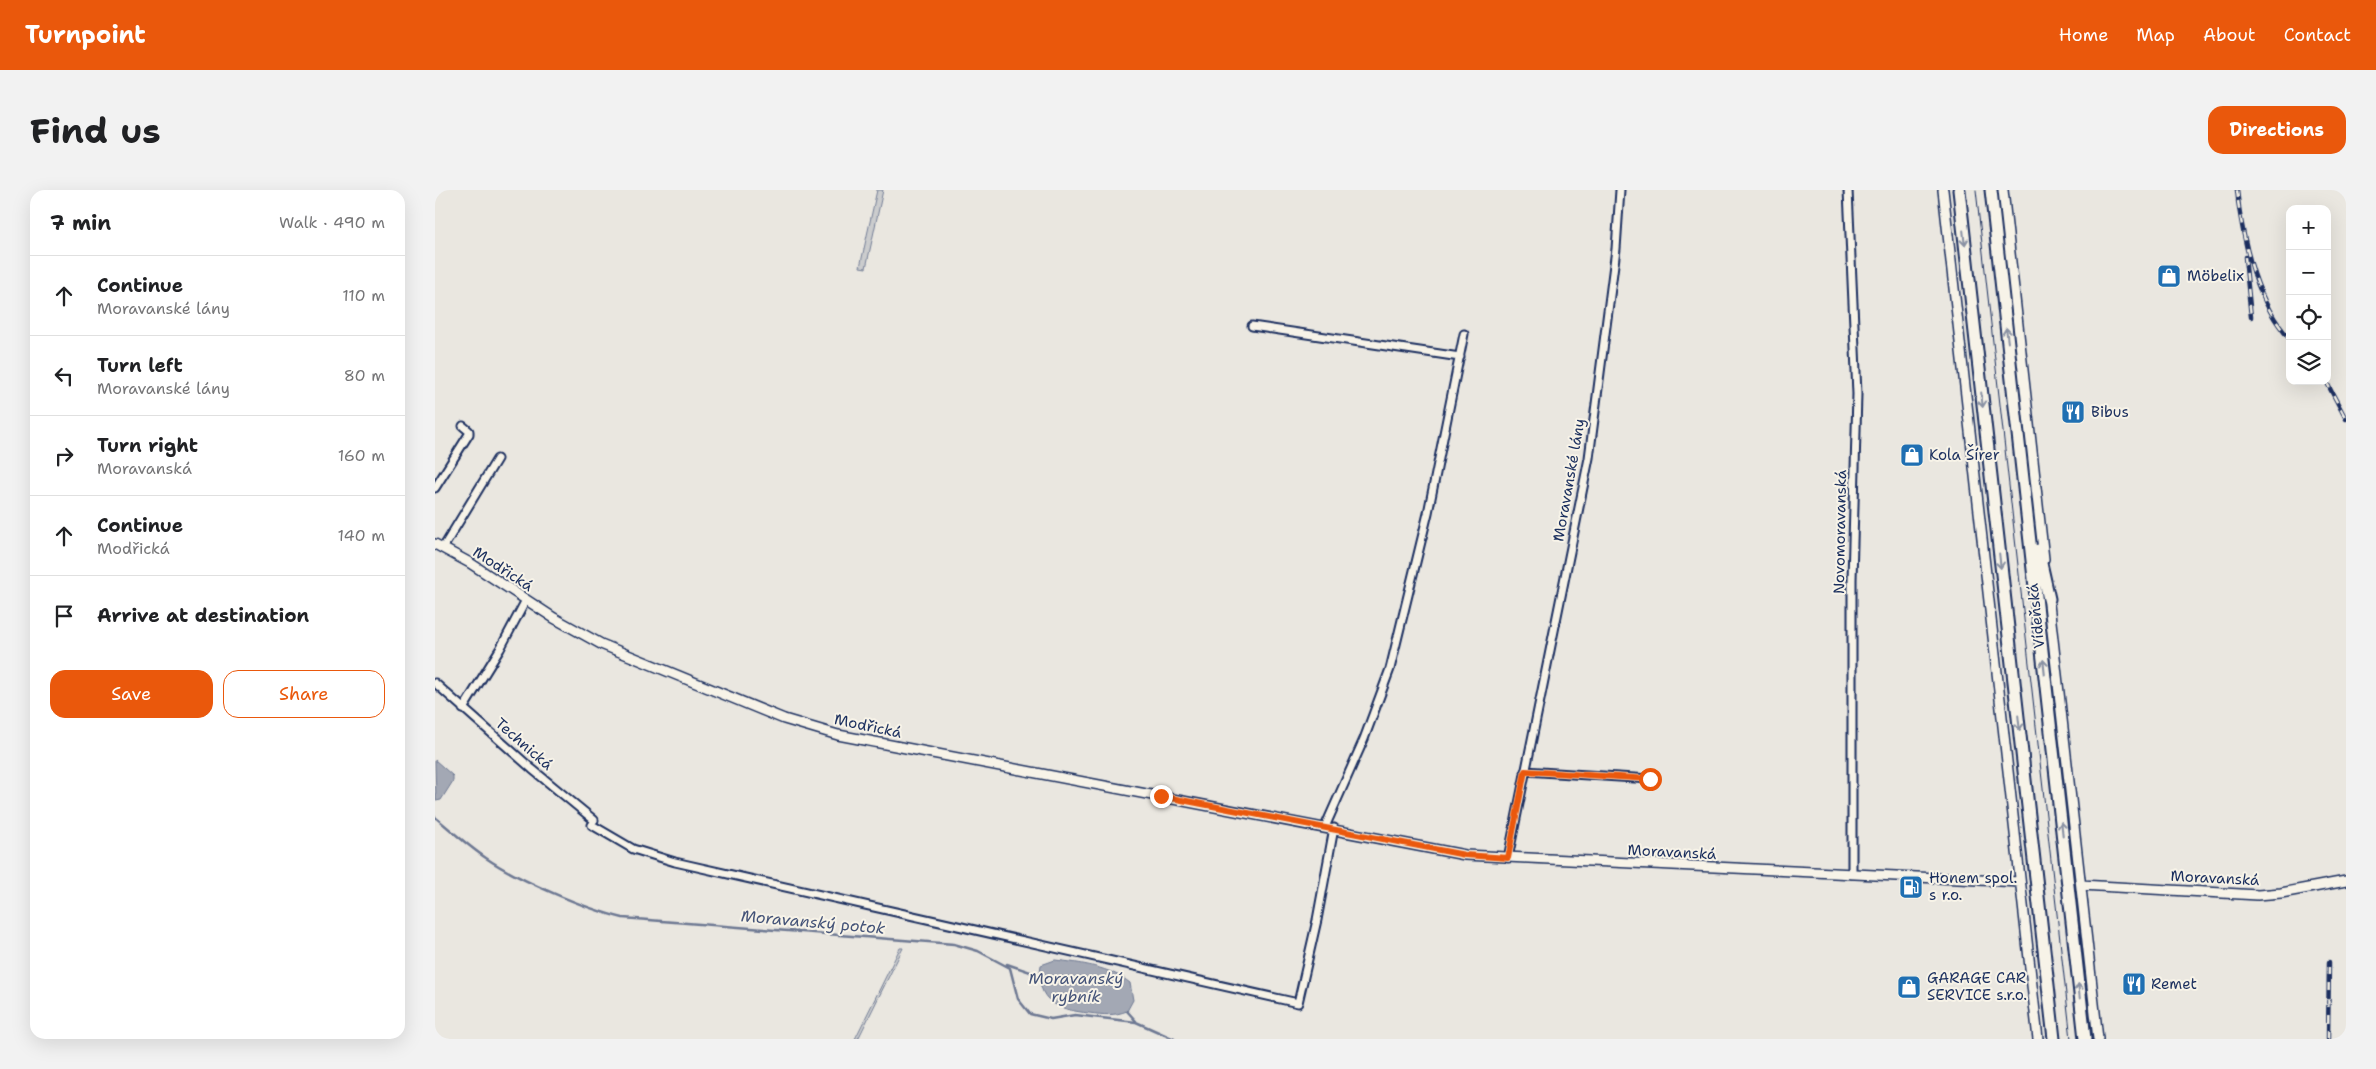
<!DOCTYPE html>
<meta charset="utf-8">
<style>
:root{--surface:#fff;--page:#f2f2f2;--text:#202124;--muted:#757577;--line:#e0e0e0;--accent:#ea580c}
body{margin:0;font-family:"Shantell Sans",sans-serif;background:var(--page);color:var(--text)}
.controls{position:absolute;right:15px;top:15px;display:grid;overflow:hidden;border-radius:10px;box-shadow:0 5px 20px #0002}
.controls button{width:45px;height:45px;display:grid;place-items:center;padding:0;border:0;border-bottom:1px solid var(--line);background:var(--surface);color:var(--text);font:25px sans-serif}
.stop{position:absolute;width:15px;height:15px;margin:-11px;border:4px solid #ea580c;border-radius:50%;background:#fff}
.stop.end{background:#ea580c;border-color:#fff;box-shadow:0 1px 5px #0008}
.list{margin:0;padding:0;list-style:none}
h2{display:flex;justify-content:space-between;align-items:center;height:65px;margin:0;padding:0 20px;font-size:21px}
h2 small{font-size:16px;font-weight:400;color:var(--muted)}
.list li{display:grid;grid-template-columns:32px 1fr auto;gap:15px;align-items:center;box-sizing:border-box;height:80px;padding:0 20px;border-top:1px solid var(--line)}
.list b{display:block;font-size:19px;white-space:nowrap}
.list p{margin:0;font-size:16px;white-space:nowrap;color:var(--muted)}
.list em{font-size:16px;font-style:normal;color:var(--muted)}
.actions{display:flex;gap:10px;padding:15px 20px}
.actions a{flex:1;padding:11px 0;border:1px solid var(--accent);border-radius:15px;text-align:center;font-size:18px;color:var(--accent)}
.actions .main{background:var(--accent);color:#fff}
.icon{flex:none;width:28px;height:28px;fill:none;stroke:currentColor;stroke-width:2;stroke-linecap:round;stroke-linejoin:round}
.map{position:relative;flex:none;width:1911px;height:849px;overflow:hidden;border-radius:15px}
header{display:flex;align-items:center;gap:30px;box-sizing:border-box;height:70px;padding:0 25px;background:var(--accent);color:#fff}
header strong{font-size:24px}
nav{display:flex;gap:28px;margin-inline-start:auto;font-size:18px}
.intro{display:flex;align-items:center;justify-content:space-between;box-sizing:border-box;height:120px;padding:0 30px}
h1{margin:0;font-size:35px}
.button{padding:12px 22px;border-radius:15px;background:var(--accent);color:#fff;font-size:18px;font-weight:700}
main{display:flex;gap:30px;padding:0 30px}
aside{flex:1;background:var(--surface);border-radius:15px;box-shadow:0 5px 20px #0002}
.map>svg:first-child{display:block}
</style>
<header>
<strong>Turnpoint</strong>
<nav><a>Home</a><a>Map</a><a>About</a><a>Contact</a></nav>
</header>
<div class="intro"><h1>Find us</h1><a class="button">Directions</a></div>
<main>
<aside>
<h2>7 min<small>Walk · 490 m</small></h2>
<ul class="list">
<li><svg class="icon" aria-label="ahead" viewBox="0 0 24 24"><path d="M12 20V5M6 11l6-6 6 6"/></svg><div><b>Continue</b><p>Moravanské lány</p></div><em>110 m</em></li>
<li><svg class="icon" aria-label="left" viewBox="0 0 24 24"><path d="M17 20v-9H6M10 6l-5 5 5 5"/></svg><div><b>Turn left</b><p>Moravanské lány</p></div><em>80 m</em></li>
<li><svg class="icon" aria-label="right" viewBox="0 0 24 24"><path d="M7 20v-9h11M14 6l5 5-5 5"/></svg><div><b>Turn right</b><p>Moravanská</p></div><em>160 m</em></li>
<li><svg class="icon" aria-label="ahead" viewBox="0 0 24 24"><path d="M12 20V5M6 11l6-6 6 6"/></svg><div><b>Continue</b><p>Modřická</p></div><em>140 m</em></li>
<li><svg class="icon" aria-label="arrive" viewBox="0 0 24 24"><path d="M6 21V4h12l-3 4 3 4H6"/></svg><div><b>Arrive at destination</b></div></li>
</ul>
<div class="actions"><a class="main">Save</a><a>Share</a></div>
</aside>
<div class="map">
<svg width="1911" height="849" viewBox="0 0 1911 849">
<rect width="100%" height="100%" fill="#eae7e0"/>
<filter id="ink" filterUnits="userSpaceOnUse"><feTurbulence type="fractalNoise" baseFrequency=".02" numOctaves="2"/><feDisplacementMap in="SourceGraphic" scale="10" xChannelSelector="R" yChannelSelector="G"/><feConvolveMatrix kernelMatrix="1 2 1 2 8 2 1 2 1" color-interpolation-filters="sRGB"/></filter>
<g filter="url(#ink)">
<path fill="#cbcccd" stroke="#737e96" d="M442,0h6l-17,78 -6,-1z
M465,758h3l-45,91h-3z"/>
<path fill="#a3a8b4" stroke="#6d7892" d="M0,570l18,16v5l-12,19 -5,1z
M620,770c26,3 55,7 75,23l3,17 -6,11c-13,5 -23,4 -38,2 -30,-3 -55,-11 -48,-48z"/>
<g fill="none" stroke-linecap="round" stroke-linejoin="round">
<path stroke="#6d7892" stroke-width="2.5" d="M0,627c17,14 33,29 51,41 32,22 100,51 137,60l331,26 24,7 32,17 8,31 12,15 21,5 24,-4 61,7 38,17
M572,774l32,11
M692,821l9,10"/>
<g stroke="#1b2f5e" stroke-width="11">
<path id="minor" d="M1413,0l9,204 -5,186v294
M817,136l208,31
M0,298l34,-54v-3l-6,-5
M8,358l54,-89
M0,493l97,86 62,51
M28,519l37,-60 26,-49
M1090,581l125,8
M157,635l41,24 42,13 623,141 19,-83 17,-92
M890,637l39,-88 26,-70 38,-156 36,-179
M1073,668l81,-400 27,-209 4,-59"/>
</g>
<g stroke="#1b2f5e" stroke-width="12">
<path id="tertiary" d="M1508,0l95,849
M1568,0l41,369
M0,354l35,19 84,55 47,26 183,75 54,16 627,120 555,27
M1613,405l50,444
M1646,695l177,10 23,-2 65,-12"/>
</g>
<g stroke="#1b2f5e" stroke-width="15">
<path id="trunk" d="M1524,0l95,849
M1556,0l94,849
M1603,360l11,49"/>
</g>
<use href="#minor" stroke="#f7f3e8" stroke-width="7"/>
<use href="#tertiary" stroke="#f7f3e8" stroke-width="9"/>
<use href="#trunk" stroke="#f7f3e8" stroke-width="11"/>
<path stroke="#1b2f5e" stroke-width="1" d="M1541,0l95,849"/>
<g stroke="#1b2f5e" stroke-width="4.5">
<path id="rail" d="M1802,0l2,17
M1803,11c7,48 19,102 52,138
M1810,67l6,60
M1891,191l20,38
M1893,849l1,-77"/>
</g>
<use href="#rail" stroke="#f7f3e8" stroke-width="2.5" stroke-dasharray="8" stroke-linecap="butt"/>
</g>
<defs><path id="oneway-shaft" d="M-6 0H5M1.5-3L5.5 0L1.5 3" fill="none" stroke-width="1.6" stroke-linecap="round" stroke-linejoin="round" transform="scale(1.25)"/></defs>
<g stroke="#8991a3">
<use href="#oneway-shaft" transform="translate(1529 48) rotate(84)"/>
<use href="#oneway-shaft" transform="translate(1572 145) rotate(-97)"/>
<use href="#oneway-shaft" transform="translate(1547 210) rotate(84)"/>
<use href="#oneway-shaft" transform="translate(1565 371) rotate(84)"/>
<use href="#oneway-shaft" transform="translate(1609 477) rotate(-96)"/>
<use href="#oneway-shaft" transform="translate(1584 533) rotate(84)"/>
<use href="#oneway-shaft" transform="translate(1627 639) rotate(-96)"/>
<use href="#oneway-shaft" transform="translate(1644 801) rotate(-96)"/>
</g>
</g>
<g fill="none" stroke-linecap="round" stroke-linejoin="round" filter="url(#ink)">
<path stroke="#ea580c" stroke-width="6" d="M726,606l304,59 43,3 17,-87 125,8"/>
</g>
<defs>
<g id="shop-square" transform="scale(1.25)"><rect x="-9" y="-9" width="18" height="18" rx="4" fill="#1f6fb2" stroke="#f7f3e8"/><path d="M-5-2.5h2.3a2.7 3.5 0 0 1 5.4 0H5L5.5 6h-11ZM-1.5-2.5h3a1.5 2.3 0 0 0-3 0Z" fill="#fff"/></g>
<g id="restaurant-square" transform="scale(1.25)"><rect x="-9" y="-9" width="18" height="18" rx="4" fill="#1f6fb2" stroke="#f7f3e8"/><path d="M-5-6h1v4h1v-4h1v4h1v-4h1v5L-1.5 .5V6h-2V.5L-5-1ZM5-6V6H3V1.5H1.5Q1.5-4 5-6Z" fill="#fff"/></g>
<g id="fuel-square" transform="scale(1.25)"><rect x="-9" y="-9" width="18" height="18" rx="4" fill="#1f6fb2" stroke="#f7f3e8"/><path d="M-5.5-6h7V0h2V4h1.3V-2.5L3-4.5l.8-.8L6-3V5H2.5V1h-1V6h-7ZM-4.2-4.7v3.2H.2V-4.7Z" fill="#fff"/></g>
</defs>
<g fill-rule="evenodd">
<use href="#shop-square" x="1734" y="86"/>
<use href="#restaurant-square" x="1638" y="222"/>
<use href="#shop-square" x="1477" y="265"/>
<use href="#fuel-square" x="1476" y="697"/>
<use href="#restaurant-square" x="1699" y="794"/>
<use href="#shop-square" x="1474" y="797"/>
</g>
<g text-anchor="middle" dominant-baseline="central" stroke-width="4" stroke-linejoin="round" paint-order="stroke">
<g font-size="15" fill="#1b2f5e" stroke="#f7f3e8" text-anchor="start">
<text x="1752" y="86">Möbelix</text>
<text x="1656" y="222">Bibus</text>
<text x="1494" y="265">Kola Šírer</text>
<text x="1494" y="688">Honem spol.<tspan x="1494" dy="17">s r.o.</tspan></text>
<text x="1492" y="788">GARAGE CAR<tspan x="1492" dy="17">SERVICE s.r.o.</tspan></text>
<text x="1716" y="794">Remet</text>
</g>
<g font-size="15" fill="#1b2f5e" stroke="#f7f3e8">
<text transform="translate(1134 290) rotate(-80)">Moravanské lány</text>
<text transform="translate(1405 342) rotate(-89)">Novomoravanská</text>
<text transform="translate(68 379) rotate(33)">Modřická</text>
<text transform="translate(1601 426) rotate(-96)">Vídeňská</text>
<text transform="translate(433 536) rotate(12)">Modřická</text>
<text transform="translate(89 554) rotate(41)">Technická</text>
<text transform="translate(1237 662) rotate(3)">Moravanská</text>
<text transform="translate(1780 688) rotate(3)">Moravanská</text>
</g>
<g font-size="16" font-style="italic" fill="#445378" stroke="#f7f3e8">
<text transform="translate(378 732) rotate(5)">Moravanský potok</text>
<text x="641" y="788">Moravanský<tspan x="641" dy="18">rybník</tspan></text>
</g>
</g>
</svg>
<div class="controls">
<button>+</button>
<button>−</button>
<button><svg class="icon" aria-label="locate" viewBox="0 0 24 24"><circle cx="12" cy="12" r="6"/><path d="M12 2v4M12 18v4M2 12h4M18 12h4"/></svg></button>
<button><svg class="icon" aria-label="layers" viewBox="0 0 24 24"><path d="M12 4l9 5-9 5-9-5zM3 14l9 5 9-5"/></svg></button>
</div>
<div class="stop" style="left:1215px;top:589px"></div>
<div class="stop end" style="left:726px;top:606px"></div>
</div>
</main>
